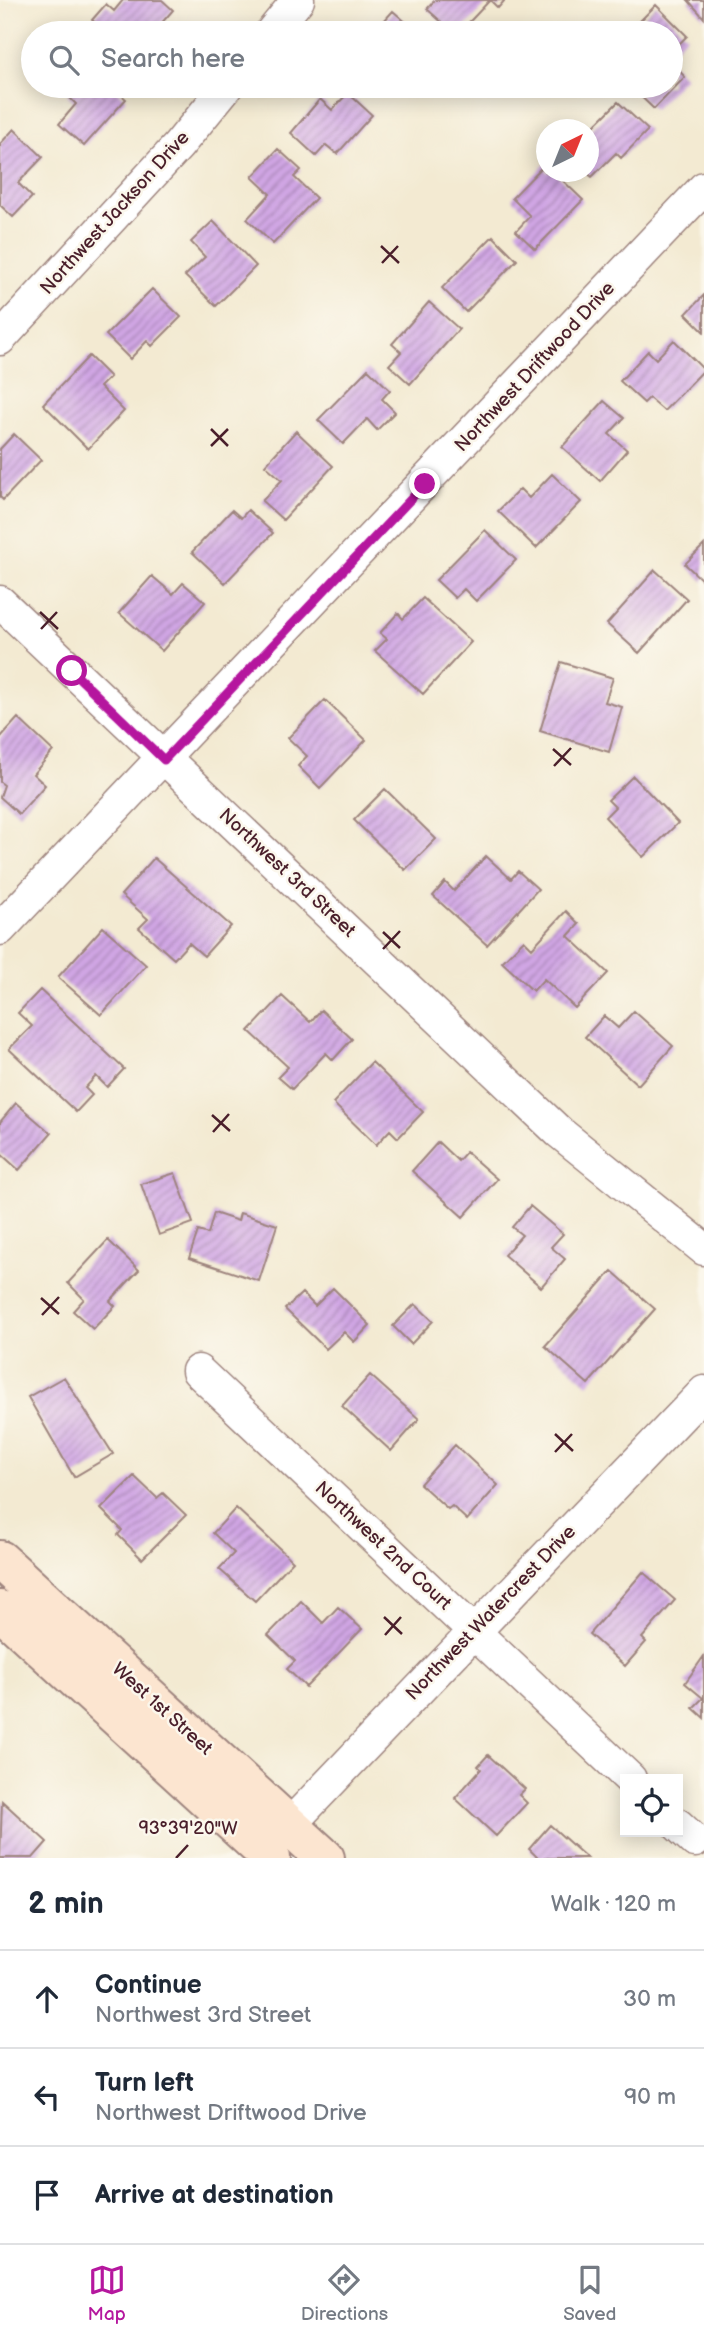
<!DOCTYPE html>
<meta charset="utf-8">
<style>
:root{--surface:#fff;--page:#f2f2f3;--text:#1f2937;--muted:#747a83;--line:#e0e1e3;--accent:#b5179e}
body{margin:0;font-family:"Balsamiq Sans",sans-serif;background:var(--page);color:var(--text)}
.controls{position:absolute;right:21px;bottom:21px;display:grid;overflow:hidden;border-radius:0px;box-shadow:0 4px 18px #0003}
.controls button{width:63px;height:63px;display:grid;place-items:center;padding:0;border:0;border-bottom:2px solid var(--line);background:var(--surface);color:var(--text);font:35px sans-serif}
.compass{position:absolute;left:536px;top:119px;width:63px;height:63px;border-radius:50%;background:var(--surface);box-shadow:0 4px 18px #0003;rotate:43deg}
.stop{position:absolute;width:21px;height:21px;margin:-16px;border:5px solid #b5179e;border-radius:50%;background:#fff}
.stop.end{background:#b5179e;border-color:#fff;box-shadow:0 2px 7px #0008}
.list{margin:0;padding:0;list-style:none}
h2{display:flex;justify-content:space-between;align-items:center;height:91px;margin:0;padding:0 28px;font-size:30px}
h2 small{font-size:23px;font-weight:400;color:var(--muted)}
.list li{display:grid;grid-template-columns:46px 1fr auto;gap:21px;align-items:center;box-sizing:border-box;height:98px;padding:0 28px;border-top:2px solid var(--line)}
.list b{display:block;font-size:26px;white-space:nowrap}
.list p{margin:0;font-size:23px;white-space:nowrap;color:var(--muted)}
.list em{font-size:23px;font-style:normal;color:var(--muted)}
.icon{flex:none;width:38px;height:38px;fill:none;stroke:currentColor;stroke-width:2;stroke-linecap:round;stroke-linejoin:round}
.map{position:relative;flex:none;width:704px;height:1858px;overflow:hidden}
.search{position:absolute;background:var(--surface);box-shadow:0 4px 18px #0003;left:21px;right:21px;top:21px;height:77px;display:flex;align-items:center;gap:18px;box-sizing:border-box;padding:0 24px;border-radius:38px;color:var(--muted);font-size:26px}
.sheet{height:385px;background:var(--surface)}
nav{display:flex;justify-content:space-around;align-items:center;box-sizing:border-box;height:98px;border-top:2px solid var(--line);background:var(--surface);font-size:19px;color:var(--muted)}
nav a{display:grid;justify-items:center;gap:4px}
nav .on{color:var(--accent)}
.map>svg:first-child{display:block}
</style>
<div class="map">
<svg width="704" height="1858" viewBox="0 0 704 1858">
<defs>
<pattern id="building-hatch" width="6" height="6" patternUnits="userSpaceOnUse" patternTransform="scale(1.75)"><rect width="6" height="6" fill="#d0a6e4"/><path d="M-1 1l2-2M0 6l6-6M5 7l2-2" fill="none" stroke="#ab87b9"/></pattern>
</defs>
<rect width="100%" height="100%" fill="#fbf7ec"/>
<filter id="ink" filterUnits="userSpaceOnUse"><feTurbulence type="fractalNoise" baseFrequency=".0143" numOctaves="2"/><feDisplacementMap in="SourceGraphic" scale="14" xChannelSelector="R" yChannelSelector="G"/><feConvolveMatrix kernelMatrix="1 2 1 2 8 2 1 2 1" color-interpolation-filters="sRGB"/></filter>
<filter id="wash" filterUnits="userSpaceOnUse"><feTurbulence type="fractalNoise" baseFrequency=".00686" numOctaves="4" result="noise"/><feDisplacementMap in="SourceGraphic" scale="28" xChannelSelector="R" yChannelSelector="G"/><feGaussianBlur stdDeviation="1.57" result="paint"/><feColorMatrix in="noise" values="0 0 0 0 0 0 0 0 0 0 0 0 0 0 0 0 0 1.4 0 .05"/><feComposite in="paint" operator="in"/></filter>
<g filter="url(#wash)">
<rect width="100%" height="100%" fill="#f3ead2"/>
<g id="blocks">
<path fill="url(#building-hatch)" d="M123,0h39l11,10 -20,23h-46l-15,-13 14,-16 8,7z
M435,0h70l-7,8 -8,-8 -31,33h-5l-27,-24z
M688,0h16v18z
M656,5l31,31 -16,16v-19h-43z
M393,11l25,22h-45z
M671,62l14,15 -31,32 -24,-23h41z
M76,86h35l15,13 -42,47 -25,-22 17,-20 -9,-9z
M348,93l24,22 -35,39 -11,-9 -10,11 -25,-23 29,-34 12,11z
M618,102l30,28 -27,28 -5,-5 -24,24 -6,-5 2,-40z
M14,129l29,28 -25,26 14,14 -19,20 -13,-12v-61z
M278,149l23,21 -7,7 22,21 -43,46 -26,-25 23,-25 -18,-17z
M546,163v9h8l29,28 -48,49 -19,-18 14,-15 -18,-18z
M213,221l43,45 -40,40 -31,-30 20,-19 -14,-15z
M493,236l24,24 -51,52 -24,-24z
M152,289l29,28 -29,29 -5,-5 -17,18 -24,-24z
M704,295v37l-18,-18z
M429,302l30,27 -49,55 -21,-19 12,-13 -9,-8z
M674,340l30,30 -40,41 -15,-13 -5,5 -24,-22 28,-30 8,8z
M89,356l21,21 -10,10 24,24 -36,38 -45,-45z
M368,369l22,21 -8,9 13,13 -18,18 -10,-11 -24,25 -25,-24z
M604,401l20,17 -15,16 18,16 -27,31 -38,-34z
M296,431l37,35 -50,54 -21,-19 20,-21 -17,-15z
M14,434l27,26 -38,40 -3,-3v-48z
M552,474l29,28 -45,46 -38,-37 22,-22 9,9z
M232,510l9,8 7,-8 25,23 -48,50 -33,-31z
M485,530l31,30 -40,41 -12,-12 -9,9 -19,-18z
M704,545v37l-19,-18z
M655,570l32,29 -48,54 -32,-29z
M152,576l21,18 10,-11 22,19 -43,49 -43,-38z
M423,598l48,44 -48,52 -48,-43 12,-12 -7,-6 18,-20 5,6z
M561,662l52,16 -8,24 17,5 -13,45 -69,-21z
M325,700l41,40 -46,48 -22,-22 9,-10 -19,-18z
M18,718l35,33 -20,23 12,11 -26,29 -19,-17 4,-12 -4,-3v-44z
M633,776l45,47 -35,34 -38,-40 10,-10 -7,-7z
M385,789l51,50 -31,31 -51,-50z
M486,856l25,23 7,-8 20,18 -51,56 -54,-49 12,-14 9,9z
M154,858l77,68 -27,30 -15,-13 -15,16 -35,-31 9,-9 -27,-24z
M566,911l13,13 -11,12 40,37 -33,35 -31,-29 -11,12 -31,-29 22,-22 8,8z
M103,927l43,38 -45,50 -43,-38z
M40,990l84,79 -17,18 -11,-11 -11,12 7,7 -16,17 -67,-63 23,-23 -14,-13z
M282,996l28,26 11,-12 31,29 -19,21 -7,-7 -34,36 -14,-12 10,-10 -39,-36z
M634,1011l39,35 -35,39 -53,-48 19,-21 14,12z
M372,1062l51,50 -25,26 -8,-8 -14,15 -43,-42z
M16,1103l35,30 -32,37 -19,-17v-31z
M438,1142l20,19 8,-9 31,27 -34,38 -51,-46z
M175,1173l18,50 -34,12 -18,-51z
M530,1206l33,28 -12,13 14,12 -24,28 -37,-32 18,-20 -10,-8z
M214,1213l24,8 2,-8 37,12 -18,56 -70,-23 9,-27 10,3z
M108,1240l31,30 -29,31 5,5 -22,23 -20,-18 11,-12 -16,-16z
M612,1271l43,38 -67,75 -43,-38z
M333,1288l37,37 -16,17 -10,-10 -18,17 -41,-40 17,-16 13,13z
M415,1304l18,17 -22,23 -18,-18z
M370,1375l49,44 -28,32 -49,-45z
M64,1377l49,77 -39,23 -46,-80z
M455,1445l43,40 -31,35 -15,-14 -4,3 -28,-25z
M134,1476l23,22 6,-5 23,22 -44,44 -24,-24 4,-5 -21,-21z
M236,1508l57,53 -38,40 -36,-32 15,-16 -21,-20z
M643,1572l32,28 -33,38 4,4 -21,24 -36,-32z
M301,1601l22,22 15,-16 24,22 -56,58 -19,-18 8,-8 -27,-26z
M704,1656v62l-11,-10 10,-10 -18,-15z
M488,1755l37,34 -6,6 8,8 -31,33 -41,-38 26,-29 -3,-3z
M2,1801l45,41 -14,16h-33z
M550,1825l29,26 8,7h-49l-9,-9z"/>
</g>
</g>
<g filter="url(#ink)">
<use href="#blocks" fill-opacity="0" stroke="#9e847e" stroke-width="2"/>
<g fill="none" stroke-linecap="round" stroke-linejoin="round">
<g stroke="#9e847e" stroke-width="35">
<path id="street" d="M271,33l27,-33
M0,339l178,-193 49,-60
M0,602l559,530 145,117
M0,929l704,-741
M198,1371l432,408
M678,1825l17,16
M273,1842l431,-450"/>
</g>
<g stroke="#9e847e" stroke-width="42">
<path id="secondary" d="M0,1560l325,298
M0,1610l271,248"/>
</g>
<use href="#street" stroke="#fff" stroke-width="32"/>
<use href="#secondary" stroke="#fce5d0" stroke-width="38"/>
</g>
</g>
<g fill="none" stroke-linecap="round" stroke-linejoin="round" filter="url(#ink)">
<path stroke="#b5179e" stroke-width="9" d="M72,671l92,89 261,-276"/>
</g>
<path fill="none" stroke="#4a1f2b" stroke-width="2.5" d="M381,246l18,17M382,263l16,-17M211,429l17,17M211,446l17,-17M40,612l18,17M41,629l16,-17M553,749l18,16M554,766l17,-18M383,932l17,16M383,949l17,-18M212,1115l18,16M213,1132l16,-18M41,1298l18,16M42,1315l17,-18M555,1434l18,17M555,1452l17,-18M384,1617l18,17M385,1635l16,-18M176,1858l12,-13"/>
<g text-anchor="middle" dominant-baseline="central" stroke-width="5" stroke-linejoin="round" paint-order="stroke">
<g font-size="19" fill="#4a1f2b" stroke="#fbf7ec">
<text transform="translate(115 213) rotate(-48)">Northwest Jackson Drive</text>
<text transform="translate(535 367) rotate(-47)">Northwest Driftwood Drive</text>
<text transform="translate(287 873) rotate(43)">Northwest 3rd Street</text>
<text transform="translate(383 1546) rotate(43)">Northwest 2nd Court</text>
<text transform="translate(491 1613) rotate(-46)">Northwest Watercrest Drive</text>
<text transform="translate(162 1709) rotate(42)">West 1st Street</text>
</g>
</g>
<g font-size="18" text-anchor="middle" fill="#4a1f2b" stroke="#fbf7ec" stroke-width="5" stroke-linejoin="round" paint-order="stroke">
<text x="188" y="1834">93°39'20"W</text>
</g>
</svg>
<div class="controls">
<button><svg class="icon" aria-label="locate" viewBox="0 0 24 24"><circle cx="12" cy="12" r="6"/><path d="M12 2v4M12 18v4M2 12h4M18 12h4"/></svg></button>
</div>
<svg class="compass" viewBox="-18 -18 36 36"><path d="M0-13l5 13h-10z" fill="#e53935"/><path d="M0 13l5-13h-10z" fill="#747a83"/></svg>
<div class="stop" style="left:72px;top:671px"></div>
<div class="stop end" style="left:425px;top:484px"></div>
<div class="search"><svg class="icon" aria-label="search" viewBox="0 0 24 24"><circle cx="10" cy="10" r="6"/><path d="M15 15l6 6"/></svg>Search here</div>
</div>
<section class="sheet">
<h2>2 min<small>Walk · 120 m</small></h2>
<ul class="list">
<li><svg class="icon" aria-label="ahead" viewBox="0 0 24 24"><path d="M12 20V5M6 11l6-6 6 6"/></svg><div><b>Continue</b><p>Northwest 3rd Street</p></div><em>30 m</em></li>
<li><svg class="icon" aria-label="left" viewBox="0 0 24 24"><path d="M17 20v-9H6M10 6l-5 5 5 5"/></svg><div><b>Turn left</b><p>Northwest Driftwood Drive</p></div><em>90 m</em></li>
<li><svg class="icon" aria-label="arrive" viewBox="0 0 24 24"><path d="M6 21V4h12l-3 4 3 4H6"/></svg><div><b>Arrive at destination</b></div></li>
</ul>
</section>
<nav>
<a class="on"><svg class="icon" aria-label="map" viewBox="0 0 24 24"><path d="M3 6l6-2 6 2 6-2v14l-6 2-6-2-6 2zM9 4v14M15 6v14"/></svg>Map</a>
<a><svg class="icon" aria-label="directions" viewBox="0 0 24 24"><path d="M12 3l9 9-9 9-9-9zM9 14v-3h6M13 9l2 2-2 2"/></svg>Directions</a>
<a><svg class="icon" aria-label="saved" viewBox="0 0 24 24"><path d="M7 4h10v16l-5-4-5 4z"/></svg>Saved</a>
</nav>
